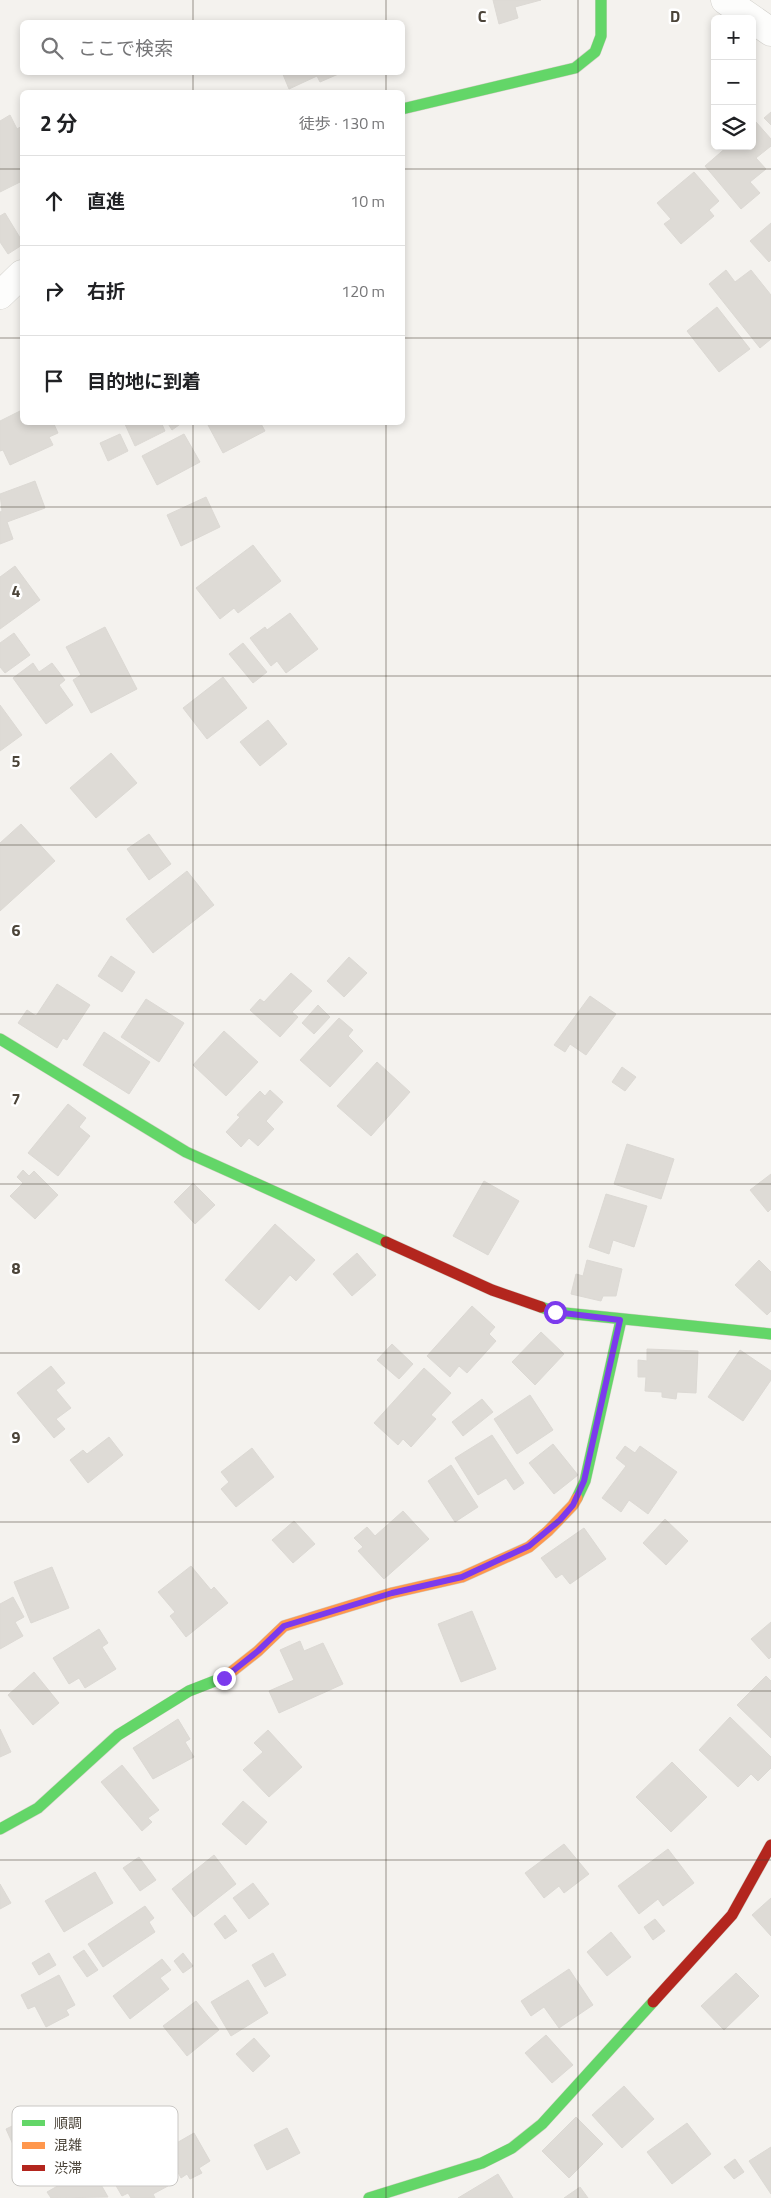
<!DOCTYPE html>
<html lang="ja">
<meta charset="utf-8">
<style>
:root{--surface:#fff;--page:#f6f6f6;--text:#202124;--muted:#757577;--line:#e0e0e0}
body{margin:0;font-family:"Titillium Web","Noto Sans JP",sans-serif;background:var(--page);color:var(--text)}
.controls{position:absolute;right:15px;top:15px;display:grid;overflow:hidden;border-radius:8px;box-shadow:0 2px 8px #0003}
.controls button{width:45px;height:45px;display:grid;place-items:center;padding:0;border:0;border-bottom:1px solid var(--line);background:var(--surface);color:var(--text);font:25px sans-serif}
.stop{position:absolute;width:15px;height:15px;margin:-11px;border:4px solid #7c3aed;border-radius:50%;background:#fff}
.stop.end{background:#7c3aed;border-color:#fff;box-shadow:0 1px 5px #0008}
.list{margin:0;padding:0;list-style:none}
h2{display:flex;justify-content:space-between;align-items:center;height:65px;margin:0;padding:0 20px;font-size:21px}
h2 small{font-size:16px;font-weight:400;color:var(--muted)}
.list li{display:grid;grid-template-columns:32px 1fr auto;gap:15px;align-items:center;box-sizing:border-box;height:90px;padding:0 20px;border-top:1px solid var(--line)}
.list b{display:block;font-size:19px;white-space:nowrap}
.list em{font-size:16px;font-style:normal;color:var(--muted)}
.icon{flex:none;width:28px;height:28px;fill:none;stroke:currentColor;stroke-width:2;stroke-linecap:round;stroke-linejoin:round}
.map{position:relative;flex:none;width:771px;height:2198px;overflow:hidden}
.search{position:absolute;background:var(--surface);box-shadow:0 2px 8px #0003;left:20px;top:20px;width:385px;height:55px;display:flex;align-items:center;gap:12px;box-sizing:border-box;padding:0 18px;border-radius:8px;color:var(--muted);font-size:19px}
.panel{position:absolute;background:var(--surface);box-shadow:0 2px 8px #0003;left:20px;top:90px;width:385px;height:335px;border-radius:8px}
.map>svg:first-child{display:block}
</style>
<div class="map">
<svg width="771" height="2198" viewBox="0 0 771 2198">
<rect width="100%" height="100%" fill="#f4f2ee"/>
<path fill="#dedbd6" stroke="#dcd9d4" d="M493,0h48l-26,7 3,11 -19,6z
M282,72h61l-23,10 -3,-6 -28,13z
M771,112v13l-7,-7z
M10,115l7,14 5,-3v55l-22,11v-71z
M756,122l15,17v7l-15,12 10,11 -16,13 10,11 -19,16 -36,-43 23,-20h24v-20z
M694,172l25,29 -10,9 5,6 -33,28 -17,-20 7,-5 -14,-16z
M5,213l17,28v4l-14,9 -8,-12v-26z
M771,223v37l-2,2 -19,-21z
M726,270l9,12 16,-12 20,25v44l-11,9 -51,-64z
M717,307l33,42 -31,23 -32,-41z
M22,410v12h31l5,11 -9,4 4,8 -43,20 -7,-15 -3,1v-30z
M124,422h37l4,9 -30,15z
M167,422h16l-11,8z
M213,422h47l5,9 -42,22 -15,-28z
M120,434l8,17 -20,10 -8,-18z
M184,434l16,28 -43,23 -15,-29z
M35,481l10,27 -38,14 6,17 -13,5v-32l2,-1 -2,-17z
M206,497l14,30 -39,19 -14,-31z
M253,545l28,36 -43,32 -4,-5 -14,11 -24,-31z
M15,566l25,34 -40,29v-52z
M290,613l28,36 -32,24 -9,-12 -6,5 -21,-28 15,-11 2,3z
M105,627l32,62 -46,24 -18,-33 8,-5 -15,-28z
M14,633l16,22 -25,18 -5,-6v-24z
M243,643l24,29 -14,11 -24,-29z
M33,663l6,9 13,-9 13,17 -6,5 14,20 -27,19 -33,-46z
M223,677l24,31 -40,31 -24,-31z
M0,705l22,30 -22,16z
M268,720l19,24 -27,22 -20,-24z
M111,753l26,30 -41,35 -26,-30z
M21,824l34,37 -55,50v-68z
M149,834l22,30 -22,16 -22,-31z
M187,871l27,34 -61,48 -27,-34z
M111,956l24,16 -13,20 -24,-16z
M349,957l18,16 -23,24 -17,-16z
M291,973l21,18 -20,21 6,5 -18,20 -30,-27 10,-11 4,3z
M57,984l33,21 -23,35 -4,-2 -6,10 -39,-25 9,-13 9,6z
M590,996l26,18 -30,41 -16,-11 -5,8 -11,-7z
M146,999l38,24 -25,39 -38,-25z
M318,1005l12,12 -16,17 -12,-11z
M339,1018l14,12 -5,6 15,15 -33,36 -30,-27z
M224,1031l34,31 -32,34 -33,-31z
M104,1032l46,30 -21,32 -46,-29z
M377,1062l33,30 -39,44 -34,-30z
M622,1067l14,10 -11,14 -13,-9z
M270,1090l13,12 -17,19 8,8 -16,17 -9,-8 -8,9 -15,-15 14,-15 -3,-2 23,-24 5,5z
M68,1104l18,14 -7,9 11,9 -32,40 -30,-23z
M627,1144l47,15 -13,40 -47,-15z
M23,1170l6,6 5,-5 24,24 -23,24 -25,-23 13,-13 -6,-6z
M771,1174v35l-3,3 -18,-22z
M484,1181l35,20 -31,54 -35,-19z
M193,1183l22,22 -20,19 -21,-22z
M606,1194l41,12 -13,41 -21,-7 -4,14 -20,-7z
M275,1224l40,36 -19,21 -6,-6 -31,35 -34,-30z
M357,1253l19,22 -24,21 -19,-22z
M587,1260l35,9 -6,27h-13l-2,5 -30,-7 5,-20 7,2z
M759,1260l12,12v39l-4,4 -32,-30z
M472,1306l23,21 -6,7 7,7 -29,32 -8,-7 -9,11 -23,-21z
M541,1332l23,22 -29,31 -23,-23z
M392,1344l21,20 -14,15 -22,-19z
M647,1349l51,2 -2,42 -19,-1 -1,7 -14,-2v-5l-17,-1 1,-14h-8v-17l9,1z
M740,1350l31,21v9l-28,41 -35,-24z
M51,1366l14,17 -9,7 15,18 -15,11 9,10 -11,9 -37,-45z
M424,1368l27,25 -20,22 5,4 -25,28 -8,-8 -5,6 -24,-22z
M530,1395l23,35 -36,24 -23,-35z
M482,1399l11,13 -30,24 -11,-14z
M492,1435l32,48 -10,7 -8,-12 -28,17 -23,-37z
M109,1437l14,18 -35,28 -18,-23 13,-10 4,4z
M553,1444l25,31 -24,19 -25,-31z
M625,1446l10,7 5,-7 37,26 -29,42 -19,-14 -8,12 -19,-14 24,-32 -10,-8z
M252,1448l22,29 -38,30 -15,-18 8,-7 -8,-10z
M451,1465l27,42 -23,15 -27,-41z
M403,1511l26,28 -45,40 -26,-28 5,-4 -9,-9 13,-11 8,9z
M665,1519l23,22 -22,24 -23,-22z
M294,1521l21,23 -22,19 -21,-23z
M584,1528l22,31 -36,25 -8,-10 -6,4 -15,-20z
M191,1566l20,24 3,-3 14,16 -42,34 -16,-21 5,-4 -17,-20z
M52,1567l17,41 -38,15 -17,-41z
M13,1597l11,20 -9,5 8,14 -23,13v-45z
M472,1611l24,58 -35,13 -23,-58z
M771,1622v35l-2,2 -18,-20z
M99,1629l9,14 -6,4 14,22 -31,19 -6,-10 -10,6 -16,-26z
M300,1641l4,10 19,-8 20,41 -64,29 -10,-22 25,-11 -14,-30z
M34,1672l25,31 -26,22 -25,-30z
M766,1676l5,5v57l-34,-33z
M730,1717l41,40v11l-13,13 -7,-7 -13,13 -39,-37z
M178,1719l12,20 -5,3 9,15 -41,22 -20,-31z
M0,1729l11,23 -11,5z
M268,1730l34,37 -33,30 -26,-27 20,-18 -9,-9z
M672,1762l35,35 -36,35 -35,-35z
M122,1765l37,45 -11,8 4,4 -10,9 -41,-49z
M243,1801l24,21 -21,23 -24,-21z
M564,1844l25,30 -25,19 -5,-7 -15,12 -19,-25z
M668,1849l26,34 -31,23 -5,-7 -19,15 -21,-28z
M214,1855l22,29 -42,33 -22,-28z
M139,1857l17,23 -16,11 -17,-23z
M95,1872l18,31 -49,29 -19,-31z
M253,1883l16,21 -20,15 -16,-21z
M0,1884l11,19 -11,6z
M771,1898v38l-19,-21z
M145,1906l9,12 -5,4 6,10 -52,35 -15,-23z
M225,1915l12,16 -12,8 -11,-15z
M655,1919l10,12 -12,9 -9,-13z
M611,1932l20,25 -24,19 -20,-24z
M84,1950l14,20 -11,7 -14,-20z
M49,1953l7,12 -17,10 -7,-12z
M183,1953l10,13 -10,7 -9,-12z
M273,1953l13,22 -21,12 -13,-22z
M162,1959l9,11 -11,8 9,11 -39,30 -17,-23z
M569,1969l24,36 -34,23 -15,-21 -13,9 -10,-15z
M736,1973l23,23 -35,34 -23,-24z
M59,1975l16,30 -9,5 3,5 -23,12 -11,-21 -7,3 -7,-14z
M248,1980l20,33 -37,23 -20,-34z
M196,2001l23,29 -32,26 -24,-30z
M546,2035l27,30 -21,18 -27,-30z
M254,2038l16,18 -17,16 -17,-18z
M624,2086l30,33 -32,29 -30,-33z
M52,2107l14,29 -47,22 -13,-29z
M576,2117l27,27 -34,34 -27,-27z
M687,2123l24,31 -39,30 -25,-32z
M287,2128l13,25 -33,17 -13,-25z
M194,2133l16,28 -11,7 3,5 -12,6 -3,-5 -6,4 -6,-11 -7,3 -9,-17z
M771,2147v47l-22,-33z
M151,2156l17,30 -15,8 2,4h-24l-3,-5 -6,3 -11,-19z
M735,2159l9,13 -10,7 -10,-12z
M91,2167l17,30 -57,1 -4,-6z
M498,2174l15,24h-55z
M580,2187l8,11h-24z"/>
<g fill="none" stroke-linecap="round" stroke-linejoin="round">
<g stroke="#d2d0cb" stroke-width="29">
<path id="street" d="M725,0l46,32
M0,295l22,-21"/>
</g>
<g stroke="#d3cfc5" stroke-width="12">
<path id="fast" d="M402,109l173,-41 20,-16 6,-16v-36
M0,1039l186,113 200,90
M541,1307l14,5 216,22
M577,1498l8,-17 36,-161
M0,1829l38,-21 80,-73 71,-44 36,-14
M369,2198l113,-35 30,-15 30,-24 111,-122"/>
</g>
<g stroke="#d3cfc5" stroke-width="12">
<path id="slow" d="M225,1677l33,-26 26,-25 108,-33 70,-16 67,-30 19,-16 25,-26 4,-7"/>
</g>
<g stroke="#d3cfc5" stroke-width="12">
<path id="jam" d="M386,1242l106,48 49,17
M653,2002l79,-87 39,-70"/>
</g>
<use href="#street" stroke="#fdfdfc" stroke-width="28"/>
<use href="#fast" stroke="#63d668" stroke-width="11"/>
<use href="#slow" stroke="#ff974d" stroke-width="11"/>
<use href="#jam" stroke="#b3261e" stroke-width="11"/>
</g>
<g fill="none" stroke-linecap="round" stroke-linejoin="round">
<path stroke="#7c3aed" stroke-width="6" d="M224,1678l34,-27 26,-25 108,-33 70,-16 67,-31 31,-26 13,-15 11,-24 36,-161 -65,-8"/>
</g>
<path fill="none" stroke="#4b4439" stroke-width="1" stroke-opacity="0.55" d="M193,0v22M386,0v22M578,0v2198M193,72v20M386,72v20M0,169h22M402,169h369M0,338h22M402,338h369M193,422v1776M386,422v1776M0,507h771M0,676h771M0,845h771M0,1014h771M0,1184h771M0,1353h771M0,1522h771M0,1691h771M0,1860h771M0,2029h771"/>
<rect x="12" y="2106" width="166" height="80" rx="8" fill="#fff" stroke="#c9c7c4" stroke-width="1"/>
<rect x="22" y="2120" width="23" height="6" fill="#63d668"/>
<rect x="22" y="2142" width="23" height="7" fill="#ff974d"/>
<rect x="22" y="2165" width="23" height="6" fill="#b3261e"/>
<g font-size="14" fill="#4b4439">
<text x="54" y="2128">順調</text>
<text x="54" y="2150">混雑</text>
<text x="54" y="2173">渋滞</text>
</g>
<g font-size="16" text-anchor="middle" font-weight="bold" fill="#4b4439" stroke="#fff" stroke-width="5" stroke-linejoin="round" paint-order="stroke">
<text x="482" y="22">C</text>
<text x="675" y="22">D</text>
<text x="16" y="597">4</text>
<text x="16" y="767">5</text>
<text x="16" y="936">6</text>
<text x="16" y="1105">7</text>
<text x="16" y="1274">8</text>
<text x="16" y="1443">9</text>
</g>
</svg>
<div class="controls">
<button>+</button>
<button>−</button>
<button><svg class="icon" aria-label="layers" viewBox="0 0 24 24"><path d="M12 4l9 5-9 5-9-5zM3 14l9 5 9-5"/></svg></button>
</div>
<div class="stop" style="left:555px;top:1312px"></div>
<div class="stop end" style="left:224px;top:1678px"></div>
<div class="search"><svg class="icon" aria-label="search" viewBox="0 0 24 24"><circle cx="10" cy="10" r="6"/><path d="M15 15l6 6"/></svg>ここで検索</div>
<section class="panel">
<h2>2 分<small>徒歩 · 130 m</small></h2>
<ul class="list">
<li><svg class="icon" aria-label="ahead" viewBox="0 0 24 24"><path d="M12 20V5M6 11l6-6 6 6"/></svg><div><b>直進</b></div><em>10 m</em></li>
<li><svg class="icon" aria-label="right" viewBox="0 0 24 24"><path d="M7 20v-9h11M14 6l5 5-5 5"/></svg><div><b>右折</b></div><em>120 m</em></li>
<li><svg class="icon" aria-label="arrive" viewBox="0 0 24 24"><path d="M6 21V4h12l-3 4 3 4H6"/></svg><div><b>目的地に到着</b></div></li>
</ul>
</section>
</div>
